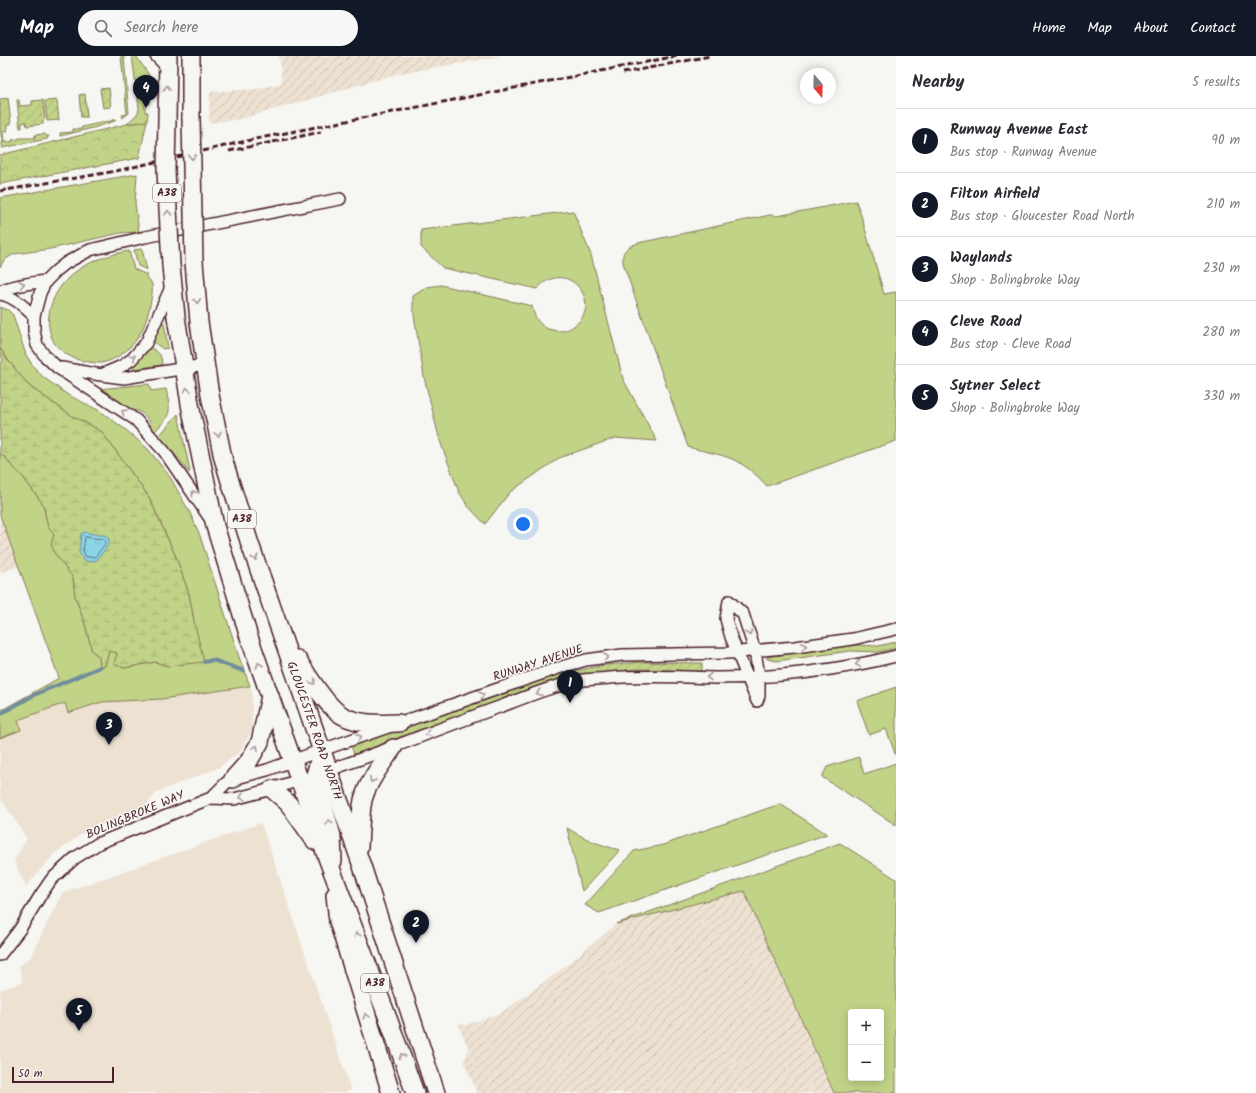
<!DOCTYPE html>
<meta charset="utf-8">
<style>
:root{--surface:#fff;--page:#f7f7f7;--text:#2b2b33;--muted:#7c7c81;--line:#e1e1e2;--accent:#111827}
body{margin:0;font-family:Kalam,sans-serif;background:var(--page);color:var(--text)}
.controls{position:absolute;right:12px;bottom:12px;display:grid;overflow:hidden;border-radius:4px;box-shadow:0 2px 10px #0003}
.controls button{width:36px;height:36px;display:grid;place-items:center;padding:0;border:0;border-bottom:1px solid var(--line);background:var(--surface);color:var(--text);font:20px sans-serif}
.compass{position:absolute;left:800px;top:12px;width:36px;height:36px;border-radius:50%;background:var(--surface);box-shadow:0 2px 10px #0003;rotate:161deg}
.scale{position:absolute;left:12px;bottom:10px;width:102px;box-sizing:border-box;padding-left:4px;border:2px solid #4a1f2b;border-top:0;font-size:11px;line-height:14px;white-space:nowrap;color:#4a1f2b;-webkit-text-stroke:3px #f6f6f2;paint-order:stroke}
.you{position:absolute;left:523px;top:468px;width:14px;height:14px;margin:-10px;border:3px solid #fff;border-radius:50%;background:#1a73e8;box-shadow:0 0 0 6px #1a73e833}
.badge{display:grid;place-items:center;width:26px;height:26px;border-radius:50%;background:var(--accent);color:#fff;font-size:13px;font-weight:700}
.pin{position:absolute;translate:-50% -33px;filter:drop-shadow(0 1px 2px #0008)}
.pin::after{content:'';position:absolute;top:21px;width:14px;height:12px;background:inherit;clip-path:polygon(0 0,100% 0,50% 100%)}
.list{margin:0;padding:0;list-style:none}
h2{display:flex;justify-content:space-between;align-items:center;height:52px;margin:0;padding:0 16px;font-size:17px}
h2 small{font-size:13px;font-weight:400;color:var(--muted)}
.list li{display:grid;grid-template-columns:26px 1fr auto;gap:12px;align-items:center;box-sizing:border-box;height:64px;padding:0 16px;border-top:1px solid var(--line)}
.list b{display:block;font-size:15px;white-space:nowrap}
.list p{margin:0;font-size:13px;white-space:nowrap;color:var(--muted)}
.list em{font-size:13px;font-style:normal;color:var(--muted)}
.icon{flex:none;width:22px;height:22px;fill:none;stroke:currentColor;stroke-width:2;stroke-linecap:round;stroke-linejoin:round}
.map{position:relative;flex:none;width:896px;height:1037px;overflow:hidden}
header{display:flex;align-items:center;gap:24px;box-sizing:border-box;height:56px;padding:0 20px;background:var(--accent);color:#fff}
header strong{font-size:19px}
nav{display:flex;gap:22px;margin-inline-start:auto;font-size:14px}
.search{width:280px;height:36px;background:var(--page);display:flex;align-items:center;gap:10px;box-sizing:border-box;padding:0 14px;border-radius:22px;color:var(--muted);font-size:15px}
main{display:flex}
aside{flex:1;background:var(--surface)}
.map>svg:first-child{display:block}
</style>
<header>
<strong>Map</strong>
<div class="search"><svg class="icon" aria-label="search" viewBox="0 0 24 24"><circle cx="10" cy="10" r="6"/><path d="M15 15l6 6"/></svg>Search here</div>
<nav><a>Home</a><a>Map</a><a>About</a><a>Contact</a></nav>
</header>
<main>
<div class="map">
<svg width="896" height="1037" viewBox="0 0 896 1037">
<defs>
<pattern id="industrial-furrows" width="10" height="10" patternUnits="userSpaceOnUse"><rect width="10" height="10" fill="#ede1d2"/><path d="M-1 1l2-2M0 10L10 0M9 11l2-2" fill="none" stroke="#cdc1b4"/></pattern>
<pattern id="forest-crowns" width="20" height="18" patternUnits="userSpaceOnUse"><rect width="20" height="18" fill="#c1d387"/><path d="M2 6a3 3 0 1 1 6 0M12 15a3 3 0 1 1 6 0" fill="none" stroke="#a7b575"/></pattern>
<pattern id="wetland-marsh" width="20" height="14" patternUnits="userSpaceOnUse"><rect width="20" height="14" fill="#c1d387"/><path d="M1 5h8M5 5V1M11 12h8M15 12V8" fill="none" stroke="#a7b575"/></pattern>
<pattern id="garden-furrows" width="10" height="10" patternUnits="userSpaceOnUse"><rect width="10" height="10" fill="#c1d387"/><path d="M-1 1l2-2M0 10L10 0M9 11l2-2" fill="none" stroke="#a7b575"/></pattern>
<pattern id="water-ripples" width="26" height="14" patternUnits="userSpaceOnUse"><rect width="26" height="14" fill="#89d6e8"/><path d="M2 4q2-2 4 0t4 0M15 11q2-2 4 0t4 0" fill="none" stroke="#78b7c7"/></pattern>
</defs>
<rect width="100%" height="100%" fill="#f6f6f2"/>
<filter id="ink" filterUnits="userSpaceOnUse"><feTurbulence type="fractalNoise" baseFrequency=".025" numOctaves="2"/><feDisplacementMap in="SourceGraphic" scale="8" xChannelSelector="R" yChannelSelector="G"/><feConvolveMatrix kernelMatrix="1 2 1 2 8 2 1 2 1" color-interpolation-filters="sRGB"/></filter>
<g filter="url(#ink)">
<path fill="#ede1d2" d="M250,630l2,5v39l-12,22 -22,16 -61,24 -13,16 -58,23 -32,23 -28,33 -12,-26 13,-22 -27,-42v-59l21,-8 -4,-10 48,-17 3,10 34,-11 60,-3z
M261,767l90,267 -8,3h-343v-103l23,-8 -4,-15 12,-11 31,-63z"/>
<path fill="url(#industrial-furrows)" d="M279,0h223l-105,18 -156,45 -32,4 1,-31 46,-3 26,-6z
M0,459l19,51 -19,7z
M744,835l89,202h-356l-13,-31 5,-13 -11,-25 8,1 35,-12 60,-43 55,-46z"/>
<path fill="#c1d387" stroke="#867959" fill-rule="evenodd" d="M121,0h2l1,2 5,55 -6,5 -1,-3 5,-1z
M132,0h4l13,19v29h-4v8h3l-1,9 -20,3 11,-11 1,-5z
M116,63l-1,2 -22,7 -33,8v-3l13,-1v-3h9v-2l18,-4v-1l12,-1v-1z
M45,78l1,2h3l-2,3 -45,9v-6h10v-2l7,-1v-1h16v-3z
M137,118l-2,29 4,29 -19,1 -70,16 -36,5 -10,6 -4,7v-69z
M856,145l5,14 23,79 12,-2v149l-129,45c-8,-9 -16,-16 -27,-23 -15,-9 -35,-11 -52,-16l-64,-181c-4,-14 1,-18 14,-23l132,-28 7,1z
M573,155l18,44 32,124 34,62 -42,-3 -56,20 -49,34 -25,32 -17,-18 -9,-14 -19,-51 -16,-64 -11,-68v-13l14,-9 14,-2 91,21c2,11 8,22 20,24 8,2 16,1 23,-5 30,-22 -9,-69 -38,-36l-94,-21 -22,-21v-17z
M142,193l5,21 -9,-4 -4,-16z
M129,195l5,18 13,6v3c8,5 5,14 4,22 -2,12 -6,27 -13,37 -7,12 -23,24 -37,26 -6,0 -12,-1 -18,-2 -10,-2 -22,-9 -28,-17 -16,-26 0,-59 23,-74 12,-9 36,-17 51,-19z
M0,251l8,3 5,5 13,40 7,11 10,11 25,18 32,16 26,19 22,19 22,28 20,36 9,20 40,124 11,29 -88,13 -60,3 -34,11 -3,-10 -47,17 3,10 -21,8v-27l59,-33 -59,-163v-61l5,3 7,9 11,11 20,27 5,23 6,8 19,43 2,18 10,28 7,27 7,6 6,9 4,-15 8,2 7,15 31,-6 13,4 26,-45 -5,-27 -13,-37 -27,-60 -47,-65 -12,-7 -18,-9 -43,-30 -21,-26 -8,-12z
M160,266l4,1 4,25 -5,1 -11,-8 5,-8z
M149,291c11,6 12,6 13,18l-28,4 -2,-2v-2l10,-8z
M149,328l2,7 15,-2c5,24 6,25 -12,43l-3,-3 -1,-7c-7,-8 -10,-14 -21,-10l-31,-23z
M178,358l12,57 -1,2 -10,-14 -21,-22z
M896,586v6l-18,4 -28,-1 -73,10 -10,-2v-2l78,-12h10l23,1z
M896,631v69l-10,-27 -17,6 -12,-34z
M859,701l5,17 32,-11v62l-74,-48 5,-10z
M780,748l47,30 -228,79 -14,-8 49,-54 29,-6z
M567,772c18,11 32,17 53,22l-38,41z
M840,787l56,36v214h-62l-90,-202 -128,33zM851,956h30v66h-30z"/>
<path fill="url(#forest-crowns)" stroke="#867959" d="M147,65l-8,37 -139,26v-29l127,-31z"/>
<path fill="url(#wetland-marsh)" stroke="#867959" d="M0,292l8,12 21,26 43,30 18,9 12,7 47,65 27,60 13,37 5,27 10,41 -36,4 -13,-4 -31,6 -10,-4 3,-11 -8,-2 -4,15 -5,1 -1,-10 -7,-6 -7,-27 -10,-28 -2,-18 -18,-24 -4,-10 3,-9 -6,-8 -5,-23 -20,-27 -11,-11 -7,-9 -5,-3v-89l3,-5 -3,-7z"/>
<path fill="url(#garden-furrows)" stroke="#867959" d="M109,32l2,19 -8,1 -3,-19z
M85,38l2,23h-6l-2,-22z
M8,42l3,26h-4v7l-4,1 1,10h-2l-2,-15v-28z
M17,44h2l1,6 12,-1v-4l11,-1 2,18 -2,3v3l-16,2 -1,-4 -4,1v5h-2z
M57,44l2,20 -12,1 -2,-20z
M643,606l59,1v8l-66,-2 -41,5 -67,19 -174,62 -3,-10 214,-72 40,-8z"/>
<path fill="url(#water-ripples)" stroke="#708d9c" d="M84,476l15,3h5l5,4v5l-12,16 -7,2 -7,-2 -4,-8 2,-18z"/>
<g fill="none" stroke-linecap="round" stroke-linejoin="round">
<path stroke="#636877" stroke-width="1" d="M86,481l16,2 3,2v3l-10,13h-9l-3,-6 2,-13z"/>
<path stroke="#708d9c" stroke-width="4" d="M204,606l9,-2 31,11
M0,658l34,-19 66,-28"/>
<g stroke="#4a1f2b" stroke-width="14">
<path id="minor" d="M156,0l12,12
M0,235c15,-6 30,-8 46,-10
M0,238c14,2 24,13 34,22
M62,312l39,7 21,-9 10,-7 14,-16 26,-58
M101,319l23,3 81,-13
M209,461l-45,-66 -28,-31 -78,-52 -13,-12 -8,-11 -3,-14v-15l6,-23 6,-12 10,-10 10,-8 24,-13 55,-13 195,-38
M729,545l14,13 12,37 4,25v20l-2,5
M729,545l-3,18 5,18 26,64
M323,716c61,-20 119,-45 179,-66 26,-10 53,-21 81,-26 9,-1 18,-1 27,-2 36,-3 72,-1 109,0 56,0 122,-8 177,-22
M211,742l23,1 38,-10 33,-11
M0,899l20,-26 20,-33 11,-16 24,-22 24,-15 112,-45 15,-15 7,-4 34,-9 55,-20 239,-83 25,-7 36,-5 106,-2 67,-6 58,-8 43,-10"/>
</g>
<g stroke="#4a1f2b" stroke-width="20">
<g id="primary">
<path d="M191,62v-62"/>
<path d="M167,64l1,-64"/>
<path id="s1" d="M194,206l5,60 11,73 13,63 7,23 20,63 113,325 73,224"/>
<path d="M171,209l5,52 15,93 24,116 33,108 78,221 63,166 26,72"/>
<path d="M297,603c12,17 23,38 39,52 16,14 43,13 63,12"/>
<path d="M322,694l-7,25 17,61 1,25"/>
<path d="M233,723l16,-18 11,-19 10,-46"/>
<path d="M272,733l16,14 27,38"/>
<path d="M359,791c1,-15 1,-32 4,-47 5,-19 19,-36 30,-52"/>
<path d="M335,839l3,26 53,172"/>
</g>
</g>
<use href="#minor" stroke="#f6f6f2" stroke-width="11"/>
<use href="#primary" stroke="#f6f6f2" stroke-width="17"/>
<path stroke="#4a1f2b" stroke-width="3" stroke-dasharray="6 3" stroke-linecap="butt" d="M623,17l87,-17
M229,95l92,-19
M0,135l116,-20 139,-32 422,-83"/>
<g stroke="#4a1f2b" stroke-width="20" stroke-linecap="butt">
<path id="primary-bridge" d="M191,62l3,144
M167,64l-1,51 5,94"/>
</g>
<use href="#primary-bridge" stroke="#f6f6f2" stroke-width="17"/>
</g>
<defs><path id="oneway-chevron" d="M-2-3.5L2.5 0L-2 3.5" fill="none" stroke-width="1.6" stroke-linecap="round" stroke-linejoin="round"/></defs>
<g stroke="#a99598">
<use href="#oneway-chevron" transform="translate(167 32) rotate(-88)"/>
<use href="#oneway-chevron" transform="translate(192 101) rotate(89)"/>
<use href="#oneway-chevron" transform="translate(168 157) rotate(-92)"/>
<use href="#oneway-chevron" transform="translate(22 228) rotate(-11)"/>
<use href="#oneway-chevron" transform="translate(197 245) rotate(85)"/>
<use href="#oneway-chevron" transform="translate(133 301) rotate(-43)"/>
<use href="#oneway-chevron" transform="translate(187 334) rotate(-99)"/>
<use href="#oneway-chevron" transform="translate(124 356) rotate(-146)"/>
<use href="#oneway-chevron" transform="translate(218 378) rotate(77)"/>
<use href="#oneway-chevron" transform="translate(194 437) rotate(-123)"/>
<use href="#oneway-chevron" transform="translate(255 502) rotate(71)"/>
<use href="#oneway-chevron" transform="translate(749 577) rotate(72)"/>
<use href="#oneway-chevron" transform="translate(804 590) rotate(-7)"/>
<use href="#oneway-chevron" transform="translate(606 601) rotate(-8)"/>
<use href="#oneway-chevron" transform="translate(858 608) rotate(170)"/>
<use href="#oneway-chevron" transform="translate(259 609) rotate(-109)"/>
<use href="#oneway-chevron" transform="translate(709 621) rotate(-178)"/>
<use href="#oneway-chevron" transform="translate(313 626) rotate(56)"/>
<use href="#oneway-chevron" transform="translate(539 637) rotate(161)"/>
<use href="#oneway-chevron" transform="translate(482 639) rotate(-19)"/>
<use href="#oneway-chevron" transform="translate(428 678) rotate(158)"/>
<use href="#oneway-chevron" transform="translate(359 681) rotate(-19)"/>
<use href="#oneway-chevron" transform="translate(256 692) rotate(-61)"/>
<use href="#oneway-chevron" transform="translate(372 724) rotate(119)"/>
<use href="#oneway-chevron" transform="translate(242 741) rotate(166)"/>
<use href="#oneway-chevron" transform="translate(329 766) rotate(-106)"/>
<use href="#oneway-chevron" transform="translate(357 879) rotate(-111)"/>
<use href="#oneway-chevron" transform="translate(366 960) rotate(-107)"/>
<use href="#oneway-chevron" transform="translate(402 1000) rotate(-110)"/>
</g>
</g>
<g text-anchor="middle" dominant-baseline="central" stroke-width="3" stroke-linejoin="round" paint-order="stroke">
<g fill="#f6f6f2" stroke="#7e6067" stroke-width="1">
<rect x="153" y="128" width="28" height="18" rx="3"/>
<rect x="228" y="454" width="28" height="18" rx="3"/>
<rect x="361" y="918" width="28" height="18" rx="3"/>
</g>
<g font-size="11" font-weight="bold" fill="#4a1f2b">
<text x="167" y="137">A38</text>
<text x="242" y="463">A38</text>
<text x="375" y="927">A38</text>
</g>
<g font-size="12" fill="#4a1f2b" stroke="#f6f6f2">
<text transform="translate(538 607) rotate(-18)">RUNWAY AVENUE</text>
<text stroke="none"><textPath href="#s1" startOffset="486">GLOUCESTER ROAD NORTH</textPath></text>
<text transform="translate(135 759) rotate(-23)">BOLINGBROKE WAY</text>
</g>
</g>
</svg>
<div class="controls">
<button>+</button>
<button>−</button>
</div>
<svg class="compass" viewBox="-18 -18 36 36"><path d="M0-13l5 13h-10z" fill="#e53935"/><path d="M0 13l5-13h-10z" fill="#7c7c81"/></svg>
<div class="scale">50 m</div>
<div class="you"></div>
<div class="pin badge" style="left:570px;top:647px">1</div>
<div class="pin badge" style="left:416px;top:887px">2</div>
<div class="pin badge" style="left:109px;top:689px">3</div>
<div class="pin badge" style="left:146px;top:52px">4</div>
<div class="pin badge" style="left:79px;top:975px">5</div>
</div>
<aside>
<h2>Nearby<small>5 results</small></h2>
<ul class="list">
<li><span class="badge">1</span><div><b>Runway Avenue East</b><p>Bus stop · Runway Avenue</p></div><em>90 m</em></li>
<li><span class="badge">2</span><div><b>Filton Airfield</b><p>Bus stop · Gloucester Road North</p></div><em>210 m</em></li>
<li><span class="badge">3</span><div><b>Waylands</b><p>Shop · Bolingbroke Way</p></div><em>230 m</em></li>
<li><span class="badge">4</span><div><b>Cleve Road</b><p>Bus stop · Cleve Road</p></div><em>280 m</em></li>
<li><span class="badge">5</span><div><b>Sytner Select</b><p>Shop · Bolingbroke Way</p></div><em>330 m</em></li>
</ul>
</aside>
</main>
